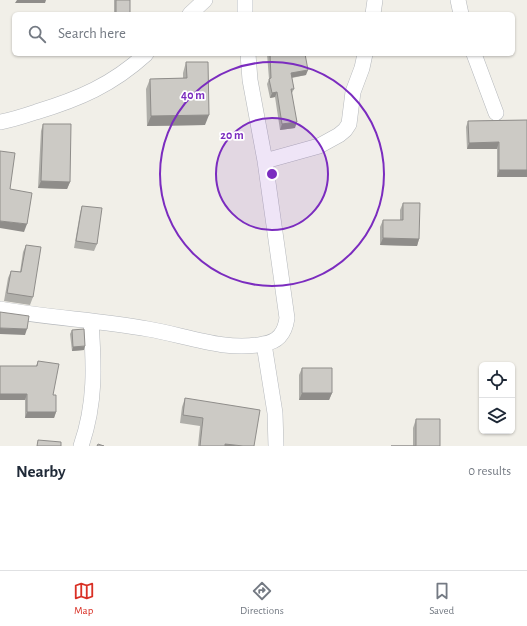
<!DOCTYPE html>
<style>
:root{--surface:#fff;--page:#f6f6f7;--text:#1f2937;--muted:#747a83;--line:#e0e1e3;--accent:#d93025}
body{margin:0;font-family:"Alegreya Sans",sans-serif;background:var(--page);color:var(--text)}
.controls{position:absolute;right:12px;bottom:12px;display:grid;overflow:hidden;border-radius:6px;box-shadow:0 1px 3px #0004}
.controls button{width:36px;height:36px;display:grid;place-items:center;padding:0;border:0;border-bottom:1px solid var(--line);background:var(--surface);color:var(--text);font:20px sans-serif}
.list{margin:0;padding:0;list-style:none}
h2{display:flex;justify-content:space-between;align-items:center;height:52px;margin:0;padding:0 16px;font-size:17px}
h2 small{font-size:13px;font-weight:400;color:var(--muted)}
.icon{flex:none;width:22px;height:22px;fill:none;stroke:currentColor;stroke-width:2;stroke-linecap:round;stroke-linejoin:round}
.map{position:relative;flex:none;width:527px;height:446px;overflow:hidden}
.search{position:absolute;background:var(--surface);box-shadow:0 1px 3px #0004;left:12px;right:12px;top:12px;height:44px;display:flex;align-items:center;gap:10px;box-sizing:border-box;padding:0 14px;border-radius:6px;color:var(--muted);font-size:15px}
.sheet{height:124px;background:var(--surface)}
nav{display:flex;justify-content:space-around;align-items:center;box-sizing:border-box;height:56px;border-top:1px solid var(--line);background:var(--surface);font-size:11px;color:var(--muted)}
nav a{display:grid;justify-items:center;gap:2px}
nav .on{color:var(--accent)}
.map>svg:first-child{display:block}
</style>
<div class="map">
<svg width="527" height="446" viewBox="0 0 527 446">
<rect width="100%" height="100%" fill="#f1efe8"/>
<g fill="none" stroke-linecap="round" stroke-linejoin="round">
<g stroke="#b5b8bc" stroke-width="16">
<path id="street" d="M458,0l3,14
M190,14l15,-14
M245,14v-14
M373,14l2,-14
M474,54l22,59
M0,122c12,-2 24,-6 36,-10 43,-13 76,-27 110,-58
M265,161l54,-15 20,-11 6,-5 4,-6 4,-32 9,-24 3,-14
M0,309c49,9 99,11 148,20 37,6 77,23 115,15 15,-2 22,-11 24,-26l-22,-157 -15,-81 -2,-26
M264,344l11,69 1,33
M81,446c15,-43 13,-81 10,-125"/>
</g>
<use href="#street" stroke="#fff" stroke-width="15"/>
</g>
<path fill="#afaea9" d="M114,0h16v14h-16z
M267,54h38l1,21 -14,3 2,11 -2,4 3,35 -15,2 -5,-33 -5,1 -3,-14 2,-5z
M186,62l19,63 -58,1 -1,-37 4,-10 33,-1v-5z
M527,120v57h-30v-28h-30l-1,-22 2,-6z
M43,124l27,58 -3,7 -29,-1 3,-57z
M403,203l16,36 -2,7 -37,-1v-18l3,-7h17v-10z
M82,206l15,38 -3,7 -20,-3 6,-35z
M26,245l7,52 -3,8 -26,-4 4,-23 3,-7 9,1 3,-20z
M72,330l12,20 -12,1 -2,-17z
M38,361l15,34 3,17 -2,6h-29v-18h-25l36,-34z
M302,368l30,25 -3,7h-30v-25z
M185,398l69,48h-56l2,-20 -20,-3 2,-16z
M416,419l24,27h-27v-18z"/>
<path fill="#8f8d8a" d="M17,0h29l-1,3h-30z
M308,70l-2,5 -17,3 2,-5z
M277,92l-2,5 -5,1 2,-5z
M209,115l-4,10 -58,1 4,-10z
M297,122l-2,6 -15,2 2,-6z
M499,142l-2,7h-30l2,-6z
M499,170h28v7h-30z
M41,181l29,1 -3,7 -29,-1z
M0,221l27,3 -3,8 -24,-4z
M383,238l36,1 -2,7 -37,-1z
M0,328l27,1 -2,6 -25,-1z
M85,346l-1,4 -12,1 1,-4z
M302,393h30l-3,7h-30z
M0,394h27l-2,6h-25z
M27,412h29l-2,6h-29z
M225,444l18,2h-19z"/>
<path fill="#cccac5" stroke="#8f8d8a" d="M116,0h14v14h-14z
M270,54h35l3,16 -17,3 3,16h-3l6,33 -15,2 -5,-32 -5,1 -3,-14 2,-1z
M186,62h22l1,53 -58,1 -1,-37 37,-1z
M527,120v50h-28v-28l-30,1 -1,-22z
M43,124h28l-1,58 -29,-1z
M0,151l15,2 -5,36 22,4 -5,31 -27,-3z
M403,203h17l-1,36 -36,-1v-18h20z
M82,206l20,2 -5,36 -21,-3z
M26,245l15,2 -8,50 -26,-4 4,-22 10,1z
M0,312l29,4 -2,13 -27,-1z
M84,329l1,17 -12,1 -1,-17z
M38,361l21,3 -6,31h3v17h-29v-18h-27v-28h37z
M302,368h30v25h-30z
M185,398l75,12 -6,36h-11l-18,-2v2h-25l3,-28 -20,-3z
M416,419h24v27h-49h25z
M38,440l23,2v4h-24z
M98,444l6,2h-7z"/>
<circle cx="272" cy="174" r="56" fill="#7b2cbf" fill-opacity=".12"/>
<g fill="none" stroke="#7b2cbf" stroke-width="2">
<circle cx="272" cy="174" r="56"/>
<circle cx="272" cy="174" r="112"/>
</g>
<circle cx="272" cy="174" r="6" fill="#7b2cbf" stroke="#fff" stroke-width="2"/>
<g font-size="12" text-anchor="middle" font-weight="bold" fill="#7b2cbf" stroke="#fff" stroke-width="3.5" stroke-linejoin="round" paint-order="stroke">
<text x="193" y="99">40 m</text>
<text x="232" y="139">20 m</text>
</g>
</svg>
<div class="controls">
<button><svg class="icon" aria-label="locate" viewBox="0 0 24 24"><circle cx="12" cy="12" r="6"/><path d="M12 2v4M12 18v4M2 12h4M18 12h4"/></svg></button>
<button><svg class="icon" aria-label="layers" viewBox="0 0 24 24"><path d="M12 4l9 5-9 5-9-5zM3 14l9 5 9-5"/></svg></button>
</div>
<div class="search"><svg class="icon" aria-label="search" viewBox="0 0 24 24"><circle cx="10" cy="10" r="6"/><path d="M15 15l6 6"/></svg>Search here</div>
</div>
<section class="sheet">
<h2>Nearby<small>0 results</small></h2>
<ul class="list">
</ul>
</section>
<nav>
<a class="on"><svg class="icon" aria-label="map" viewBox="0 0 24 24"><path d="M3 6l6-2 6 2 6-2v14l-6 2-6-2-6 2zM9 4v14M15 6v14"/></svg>Map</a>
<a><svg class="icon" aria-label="directions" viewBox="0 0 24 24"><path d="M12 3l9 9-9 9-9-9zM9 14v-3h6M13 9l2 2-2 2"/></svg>Directions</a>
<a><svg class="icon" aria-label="saved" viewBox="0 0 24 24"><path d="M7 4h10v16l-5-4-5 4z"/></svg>Saved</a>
</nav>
